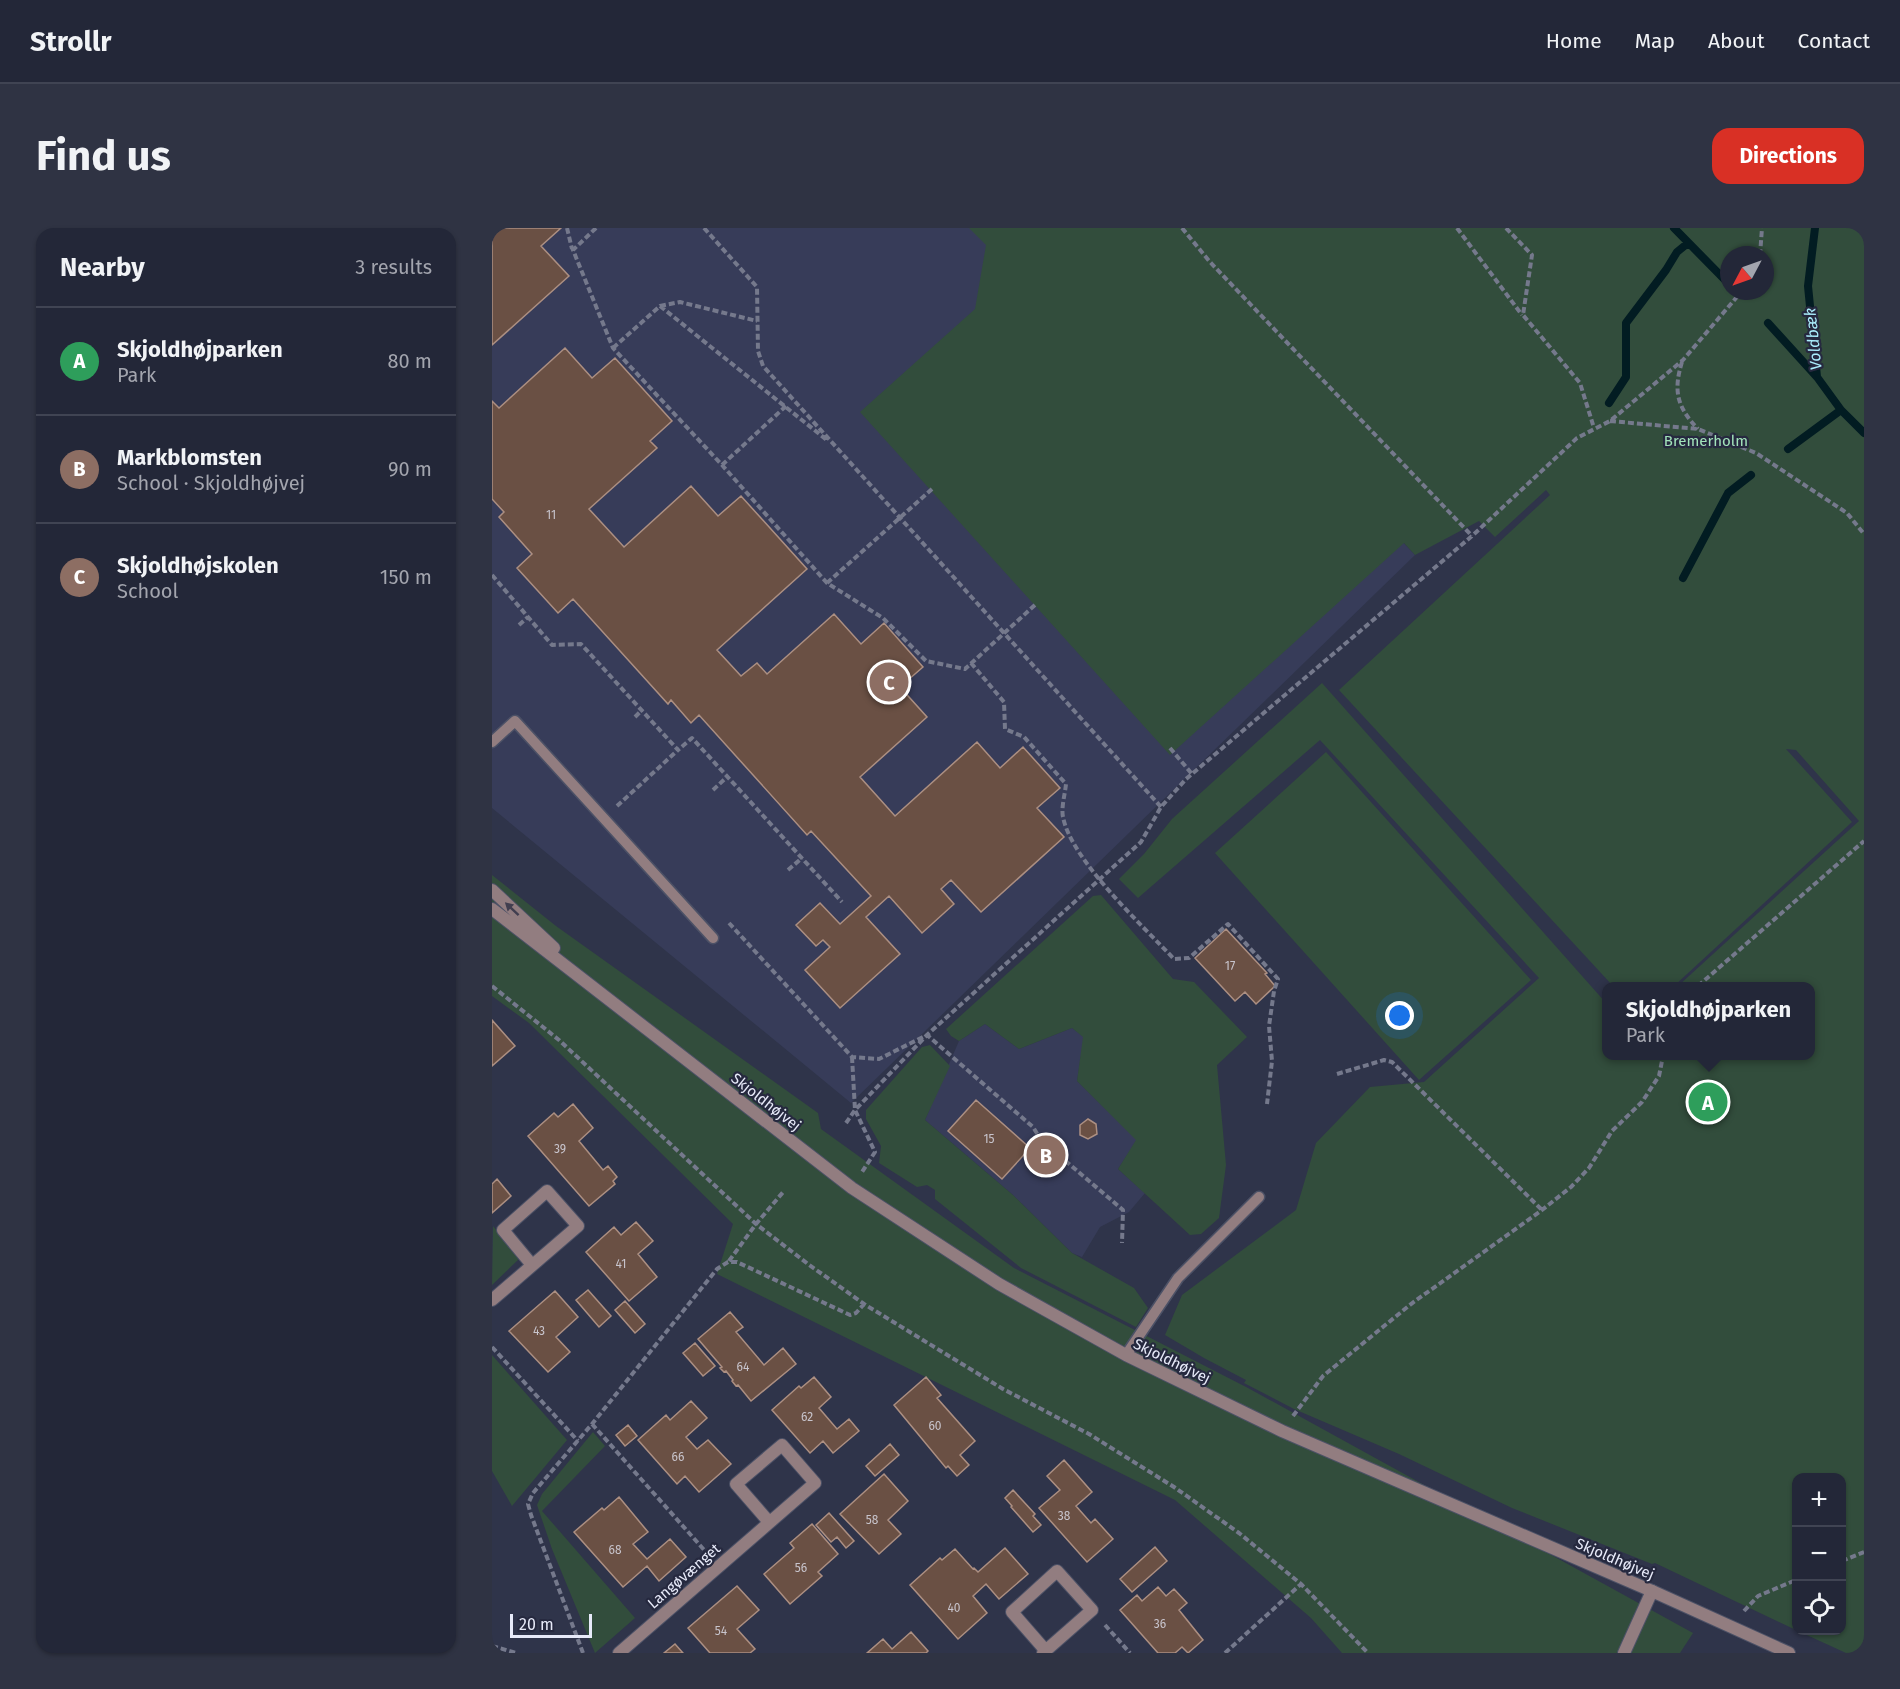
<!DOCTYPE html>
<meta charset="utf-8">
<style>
:root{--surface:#232738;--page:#2f3343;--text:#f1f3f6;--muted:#a3a5ae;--line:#404453;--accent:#d93025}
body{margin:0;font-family:"Fira Sans",sans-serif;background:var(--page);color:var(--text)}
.controls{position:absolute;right:18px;bottom:18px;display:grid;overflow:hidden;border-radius:12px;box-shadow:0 2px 4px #0004}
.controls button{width:54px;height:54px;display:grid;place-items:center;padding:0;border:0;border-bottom:2px solid var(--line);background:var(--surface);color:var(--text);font:30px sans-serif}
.compass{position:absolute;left:1228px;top:18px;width:54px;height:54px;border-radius:50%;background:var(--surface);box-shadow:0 2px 4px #0004;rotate:229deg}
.scale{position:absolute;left:18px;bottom:15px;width:82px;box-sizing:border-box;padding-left:6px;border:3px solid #e7eaf9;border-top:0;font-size:16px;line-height:21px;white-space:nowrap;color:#e7eaf9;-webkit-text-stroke:4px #26293f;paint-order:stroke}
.you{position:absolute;left:908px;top:788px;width:21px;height:21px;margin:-15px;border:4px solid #fff;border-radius:50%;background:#1a73e8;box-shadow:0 0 0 9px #1a73e833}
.badge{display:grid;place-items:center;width:39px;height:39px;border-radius:50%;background:var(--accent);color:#fff;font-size:20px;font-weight:700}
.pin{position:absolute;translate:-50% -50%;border:3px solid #fff;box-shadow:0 2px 6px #0006}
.popup{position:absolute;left:1110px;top:754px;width:213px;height:78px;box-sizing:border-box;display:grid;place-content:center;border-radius:12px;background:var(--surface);filter:drop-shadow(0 2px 4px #0005);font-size:20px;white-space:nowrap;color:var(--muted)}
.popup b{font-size:22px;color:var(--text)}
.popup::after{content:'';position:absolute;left:50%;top:100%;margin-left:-12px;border:12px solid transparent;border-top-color:var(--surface)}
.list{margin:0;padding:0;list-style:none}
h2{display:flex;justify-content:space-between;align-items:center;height:78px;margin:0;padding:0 24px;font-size:26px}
h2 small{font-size:20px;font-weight:400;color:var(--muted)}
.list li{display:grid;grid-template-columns:39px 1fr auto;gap:18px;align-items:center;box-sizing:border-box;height:108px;padding:0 24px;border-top:2px solid var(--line)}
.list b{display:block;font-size:22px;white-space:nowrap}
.list p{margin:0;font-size:20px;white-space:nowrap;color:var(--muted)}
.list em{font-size:20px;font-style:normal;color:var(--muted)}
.icon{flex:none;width:33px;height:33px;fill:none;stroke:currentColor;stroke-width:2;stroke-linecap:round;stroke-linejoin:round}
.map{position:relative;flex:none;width:1372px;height:1425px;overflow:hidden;border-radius:18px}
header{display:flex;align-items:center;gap:36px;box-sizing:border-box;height:84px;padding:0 30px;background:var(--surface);border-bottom:2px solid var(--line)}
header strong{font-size:28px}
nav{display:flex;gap:33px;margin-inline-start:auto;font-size:21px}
.intro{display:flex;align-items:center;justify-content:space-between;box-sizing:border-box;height:144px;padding:0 36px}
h1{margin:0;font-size:42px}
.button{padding:15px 27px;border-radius:18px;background:var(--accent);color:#fff;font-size:21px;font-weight:700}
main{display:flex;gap:36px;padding:0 36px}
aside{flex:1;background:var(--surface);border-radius:18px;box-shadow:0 2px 4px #0004}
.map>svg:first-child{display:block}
</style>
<header>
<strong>Strollr</strong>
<nav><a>Home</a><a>Map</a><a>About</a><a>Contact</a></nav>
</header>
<div class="intro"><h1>Find us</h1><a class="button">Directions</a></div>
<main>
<aside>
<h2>Nearby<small>3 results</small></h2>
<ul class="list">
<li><span class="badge" style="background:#2e9e5b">A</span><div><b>Skjoldhøjparken</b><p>Park</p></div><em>80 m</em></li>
<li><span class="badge" style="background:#8d6e63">B</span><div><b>Markblomsten</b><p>School · Skjoldhøjvej</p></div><em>90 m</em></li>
<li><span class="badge" style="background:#8d6e63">C</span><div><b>Skjoldhøjskolen</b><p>School</p></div><em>150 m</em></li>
</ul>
</aside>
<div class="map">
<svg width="1372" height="1425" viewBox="0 0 1372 1425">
<rect width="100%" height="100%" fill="#2f344a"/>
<path fill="#373c59" d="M0,0h614l309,327 -564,548 -359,-295z
M493,796l34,25 53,-21 12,9 -7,44 60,59 -19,29 27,24 -16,19 -29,15 -18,30 -10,-4 -59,-58 -88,-75 34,-79z"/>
<path fill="#324d3c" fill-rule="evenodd" d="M477,0h895v1425h-18l-48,-22 44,-1v-152h-46v152l-141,-67 -3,1 -140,-56 -113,-54 -105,-45 -50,-26 2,-3 -42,-22 -39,-23 17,-40 114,-85 20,-67 54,-56 54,-5 115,-104 -219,-238 -182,158 -19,-19 25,-25 28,-35 150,-136 284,320v53h204v-70h-132l181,-165 -63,-71 -10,-1 66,73 -178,164h-61l-274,-296 211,-195 -4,-5 -51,47 -16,-16 -64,34 -11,-12 -234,212 -310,-343 115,-103 11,-64zM1237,27h36v36h-36z
M834,524l205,228 -112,100 -204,-227z
M0,647l64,51 262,187 3,16 193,139 234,120 445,245 -13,20h-338l-31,-35 -136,-118 -458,-226 16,-50 -204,-201 -37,-27z
M609,667l72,84 21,3 53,55 -30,28 9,100 -7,53 -18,16 -11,1 -72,-66 18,-29 -59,-59 6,-44 -11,-9 -53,21 -34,-25 -26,17 -8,-5 -5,-7 147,-133z
M438,817l20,21 -25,54 88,75 59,58 62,35 14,20 -12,19 -115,-59 -86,-69v-9l-8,-5 -10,2 -38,-24 2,-17 -15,-27v-9l56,-63z
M1,998l24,29 1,5 -26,25z
M0,1127l75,85 -55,66 -20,-35z
M101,1204l12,14 -63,65 93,107 -40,35 -43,-104 -15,-44 5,-11z"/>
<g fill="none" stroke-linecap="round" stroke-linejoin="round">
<path stroke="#021c22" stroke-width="8" d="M1182,0l54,55
M1323,0l-7,58 9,91 24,33 23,23
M1276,95l49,54
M1117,175l17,-26v-54l40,-53 11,-18 11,-9
M1296,221l53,-39
M1191,350l45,-85 23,-18"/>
</g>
<path fill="#6a5044" stroke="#ac8f82" stroke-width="1.5" d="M0,0h69l-20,18 28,30 -77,69z
M73,120l27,30 23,-20 57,63 -22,20 7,7 -68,61 35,38 67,-61 27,30 23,-20 66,73 -90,81 24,26 16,-13 10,11 67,-60 27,30 23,-21 39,44 -23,20 27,30 -67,60 35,39 82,-74 23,26 23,-21 37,41 -23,20 27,29 -83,75 -30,-32 -10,9 13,15 -32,29 -33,-37 -23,21 34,37 -60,54 -35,-38 25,-23 -7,-7 -7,6 -20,-21 24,-22 20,21 31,-28 -60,-65 -4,4 -108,-120 -8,8 -20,-23 -3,4 -95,-105 -15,14 -41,-45 15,-14 -33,-37 5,-5 -12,-13v-98l7,7z
M734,701l41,44 -2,1 10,12 -19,18 -11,-12 -10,9 -40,-43z
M0,792l23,26 -23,20z
M484,872l54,48 -28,31 -54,-48z
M81,876l20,24 -14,13 24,29 5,-4 9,11 -4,4 2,3 -26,22 -61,-70 26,-23 4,4z
M596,891l8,5 1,10 -9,5 -8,-4v-10z
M5,951l14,17 -19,17v-29z
M144,994l17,19 -15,13 19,23 -28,24 -43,-49 28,-25 7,8z
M96,1062l23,26 -12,11 -23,-27z
M63,1063l23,26 -22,20 14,15 -22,20 -39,-41z
M133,1073l20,23 -10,9 -20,-23z
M238,1084l13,15 -7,5 28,33 19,-17 13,16 -45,37 -13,-16 -2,1 -4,-5 1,-1 -7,-9 -2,1 -4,-4 2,-1 -24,-28z
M203,1115l20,23 -12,10 -20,-23z
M322,1149l17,20 -12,11 18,21 12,-10 10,12 -26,22 -10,-12 -13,12 -38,-43 27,-24 2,2z
M434,1149l15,18 -4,3 38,43 -15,14 9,10 -12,11 -9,-10 -2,2 -52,-63z
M199,1173l16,17 -21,19 11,12 11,-9 23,24 -32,28 -14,-16 -8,8 -39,-44 28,-25 4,5z
M136,1197l9,11 -12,10 -9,-11z
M398,1216l9,11 -24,21 -9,-10z
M572,1232l28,32 -16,14 15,17 4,-4 18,20 -26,23 -48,-54 21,-18 -13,-14z
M392,1246l24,27 -20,19 13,14 -22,20 -39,-40z
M521,1262l22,24 -2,2 8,9 -8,7 -22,-25 1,-1 -7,-8z
M127,1269l29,35 -15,12 14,15 23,-20 16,18 -27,24 -12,-15 -24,21 -49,-55 28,-24 2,2z
M337,1285l25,28 -8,7 -9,-11 -6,5 -15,-17z
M320,1296l26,30 -20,18 4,4 -32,28 -26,-30 30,-26 -4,-5z
M663,1319l12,14 -35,31 -12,-13z
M513,1320l23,26 -29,25 -13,-15 -13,12 14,17 -29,26 -48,-54 30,-27 2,2 13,-11 18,20 1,-1 4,4z
M245,1358l22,24 -22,19 18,20 -5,4h-40l-22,-25z
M666,1359l8,9 8,-7 13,14 -8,7 24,30 -15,13 -6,-6 -7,6h-17l-38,-43 17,-15 5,6z
M419,1404l17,19 -2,2h-59l16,-14 9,10z
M183,1416l8,9h-19z"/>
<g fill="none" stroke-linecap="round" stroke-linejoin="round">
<g stroke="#4c5166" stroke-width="13">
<path id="service" d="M0,514l23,-21 198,217
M634,1127l52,-77 81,-81"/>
</g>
<g stroke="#4c5166" stroke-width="14">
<path id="minor" d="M0,1072l86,-74 -31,-35 -44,39 29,35
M127,1425l196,-170 -33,-38 -46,39 33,38
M551,1425l49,-43 -35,-39 -45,41 34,39
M1132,1425l28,-62"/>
</g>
<g stroke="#4c5166" stroke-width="14">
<path id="tertiary" d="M0,662l62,58
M0,681l360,279 147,96 127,71 156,76 370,160 137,62"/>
</g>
<path stroke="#75798c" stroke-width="4" stroke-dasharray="6 3" stroke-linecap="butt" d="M75,0l5,21
M104,0l-23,22 40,98 109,117 105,118 56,35 43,43 39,8 71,-65
M212,0l53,59 1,64 5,15 398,441
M690,0l28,34 262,274
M965,0l65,87
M1014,0l26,27 -9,60 57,68 14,45
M1268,27l2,-27
M168,78l168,135
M121,120l47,-42 20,-4 77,19
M1190,134c-9,29 -5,45 16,67
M1118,193l88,8 58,24 91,60 17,21
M230,237l64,-59
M0,347l60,70 29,-1 97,106 14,-12 150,164
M335,355l106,-95
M27,397l9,-8
M479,435l33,39 1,27 19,8 42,47c-1,10 -5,24 -3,33 8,43 80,109 111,142l15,-1 39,-34 50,55 -4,12 -5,35 3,35 -5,43
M143,489l7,-7
M678,520l22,26
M221,562l15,-14
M125,578l61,-56
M296,642l14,-12
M237,695l123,134 27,2 48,-24 106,92 8,13 82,70 -1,33
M0,758l67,54 197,184 52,40 56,40 139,85 86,45 85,53 65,46 62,51 67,69
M1206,758l166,-145
M360,829l3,53 20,42 -13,20
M845,846l47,-14 8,2 150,148
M354,895l9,-13 72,-75 214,-193 20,-35 25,-28 286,-243 105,-98 33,-17 73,-61 59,-69
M237,1033l27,-37 28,-33
M0,1119l86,94
M801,1188l30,-40 88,-72 131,-94 29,-23 18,-19 23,-37 30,-29 17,-26 4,-20
M100,1196l114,128
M1350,1333l22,-9
M1252,1383l14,-15 38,-16
M613,1397l25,28
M0,1418l24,7
M91,1425l-52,-138 -3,-11 5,-11 59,-69 125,-155 11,-7h9l113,53 6,-2 8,-9
M733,1425l76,-69"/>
<use href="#service" stroke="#927d80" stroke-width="10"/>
<use href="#minor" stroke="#927d80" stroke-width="12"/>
<use href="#tertiary" stroke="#927d80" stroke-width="12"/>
</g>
<defs><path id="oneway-solid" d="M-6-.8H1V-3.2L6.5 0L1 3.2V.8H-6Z" transform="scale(1.5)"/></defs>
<use fill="#413e4f" href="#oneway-solid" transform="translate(20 681) rotate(-137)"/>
<g text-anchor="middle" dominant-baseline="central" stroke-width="4.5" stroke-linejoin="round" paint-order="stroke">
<g font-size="12" fill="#c8c4cc">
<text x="59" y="287">11</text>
<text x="738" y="738">17</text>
<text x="497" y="911">15</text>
<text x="68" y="921">39</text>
<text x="129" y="1036">41</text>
<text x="47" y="1103">43</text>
<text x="251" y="1139">64</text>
<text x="315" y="1189">62</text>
<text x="443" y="1198">60</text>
<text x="186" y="1229">66</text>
<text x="572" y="1288">38</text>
<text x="380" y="1292">58</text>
<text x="123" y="1322">68</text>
<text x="309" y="1340">56</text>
<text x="462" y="1380">40</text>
<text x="668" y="1396">36</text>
<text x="229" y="1403">54</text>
</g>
<g font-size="15" fill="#a2e3ba" stroke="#26293f">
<text x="1214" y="213">Bremerholm</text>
</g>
<g font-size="15" fill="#e7eaf9" stroke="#26293f">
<text transform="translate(274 874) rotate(38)">Skjoldhøjvej</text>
<text transform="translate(680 1133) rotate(26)">Skjoldhøjvej</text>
<text transform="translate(1123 1331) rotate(23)">Skjoldhøjvej</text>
<text transform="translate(192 1348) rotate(-41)">Langøvænget</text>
</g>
<g font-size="16" font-style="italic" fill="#aaedfc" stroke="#26293f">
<text transform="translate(1321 111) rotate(-96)">Voldbæk</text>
</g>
</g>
</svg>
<div class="controls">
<button>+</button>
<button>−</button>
<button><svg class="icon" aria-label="locate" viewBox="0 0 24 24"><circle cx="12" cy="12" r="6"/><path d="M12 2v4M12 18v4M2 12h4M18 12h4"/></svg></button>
</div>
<svg class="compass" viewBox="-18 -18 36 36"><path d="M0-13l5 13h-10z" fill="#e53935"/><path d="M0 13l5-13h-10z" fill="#a3a5ae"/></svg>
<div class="scale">20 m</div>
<div class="you"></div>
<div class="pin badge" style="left:1216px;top:874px;background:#2e9e5b">A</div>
<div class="popup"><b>Skjoldhøjparken</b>Park</div>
<div class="pin badge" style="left:554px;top:927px;background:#8d6e63">B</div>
<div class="pin badge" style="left:397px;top:454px;background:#8d6e63">C</div>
</div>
</main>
